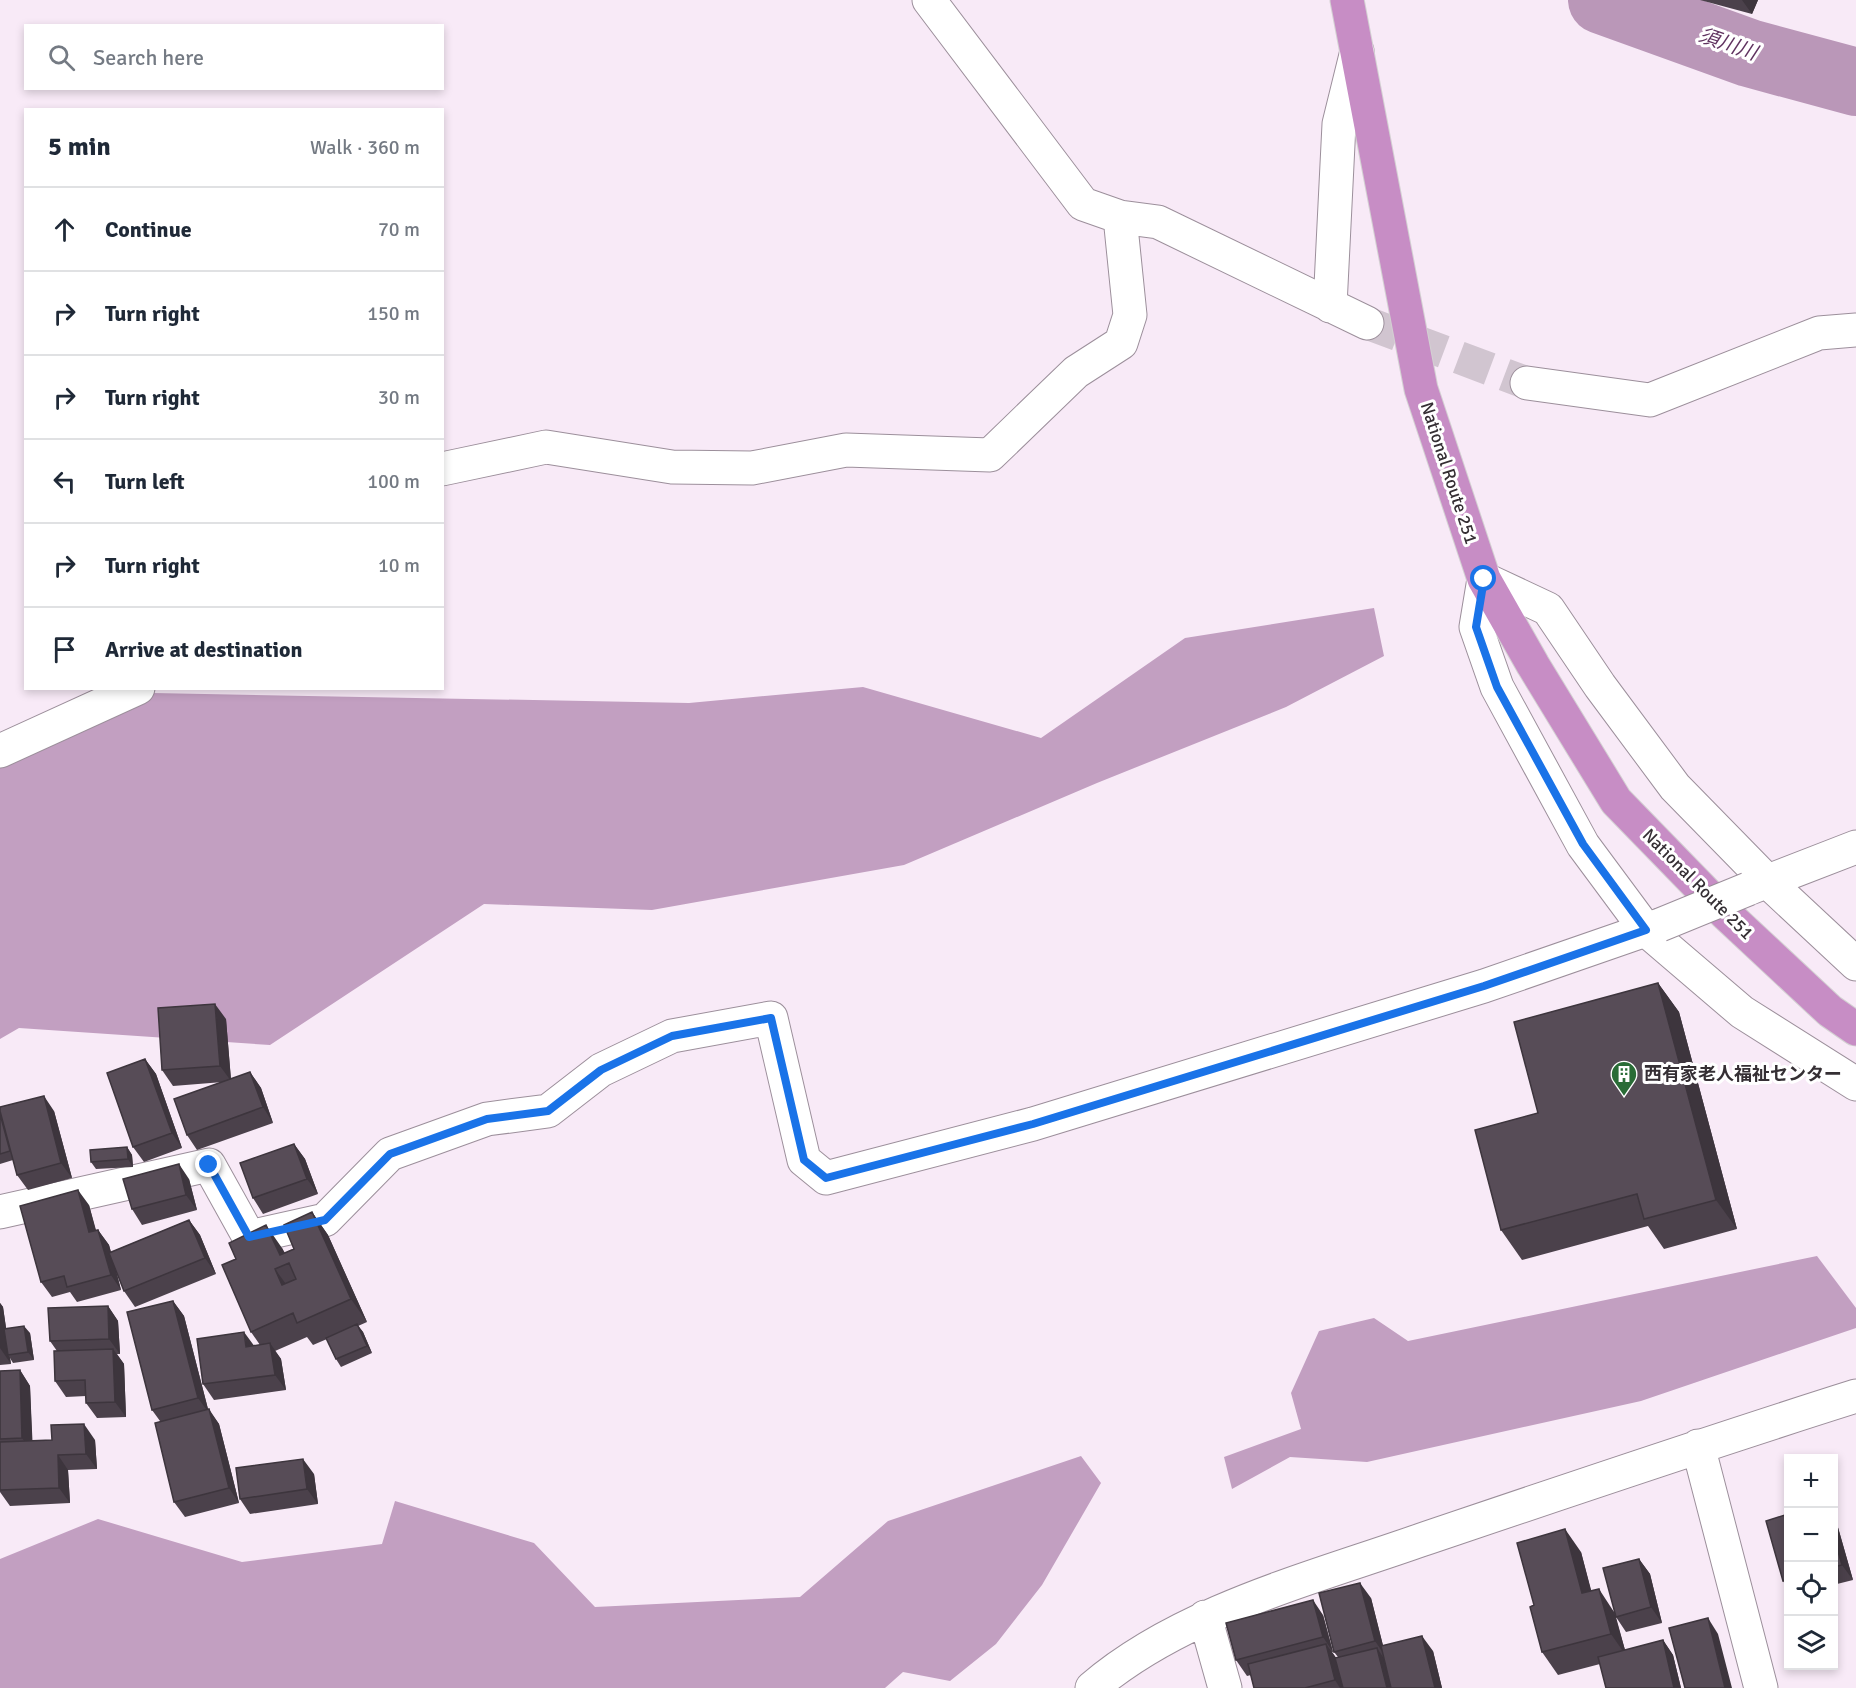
<!DOCTYPE html>
<meta charset="utf-8">
<style>
:root{--surface:#fff;--page:#f6f6f7;--text:#1f2937;--muted:#747a83;--line:#e0e1e3}
body{margin:0;font-family:Signika,"Noto Sans JP",sans-serif;background:var(--page);color:var(--text)}
.controls{position:absolute;right:18px;bottom:18px;display:grid;overflow:hidden;border-radius:0px;box-shadow:0 3px 9px #0003}
.controls button{width:54px;height:54px;display:grid;place-items:center;padding:0;border:0;border-bottom:2px solid var(--line);background:var(--surface);color:var(--text);font:30px sans-serif}
.stop{position:absolute;width:18px;height:18px;margin:-14px;border:4px solid #1a73e8;border-radius:50%;background:#fff}
.stop.end{background:#1a73e8;border-color:#fff;box-shadow:0 2px 6px #0008}
.list{margin:0;padding:0;list-style:none}
h2{display:flex;justify-content:space-between;align-items:center;height:78px;margin:0;padding:0 24px;font-size:26px}
h2 small{font-size:20px;font-weight:400;color:var(--muted)}
.list li{display:grid;grid-template-columns:39px 1fr auto;gap:18px;align-items:center;box-sizing:border-box;height:84px;padding:0 24px;border-top:2px solid var(--line)}
.list b{display:block;font-size:22px;white-space:nowrap}
.list em{font-size:20px;font-style:normal;color:var(--muted)}
.icon{flex:none;width:33px;height:33px;fill:none;stroke:currentColor;stroke-width:2;stroke-linecap:round;stroke-linejoin:round}
.map{position:relative;flex:none;width:1856px;height:1688px;overflow:hidden}
.search{position:absolute;background:var(--surface);box-shadow:0 3px 9px #0003;left:24px;top:24px;width:420px;height:66px;display:flex;align-items:center;gap:15px;box-sizing:border-box;padding:0 21px;border-radius:0px;color:var(--muted);font-size:22px}
.panel{position:absolute;background:var(--surface);box-shadow:0 3px 9px #0003;left:24px;top:108px;width:420px;height:582px;border-radius:0px}
.map>svg:first-child{display:block}
</style>
<div class="map">
<svg width="1856" height="1688" viewBox="0 0 1856 1688">
<rect width="100%" height="100%" fill="#f8eaf7"/>
<path fill="#c29fc1" d="M1374,608l10,48 -98,51 -189,76 -193,82 -252,45 -168,-6 -214,141 -251,-17 -19,11v-299l153,-47 536,10 174,-16 178,51 144,-100z
M1817,1256l39,52v20l-215,73 -274,61 -77,-5 -58,32 -8,-32 77,-28 -10,-36 28,-62 55,-13 34,23z
M1081,1456l20,27 -59,102 -46,59 -46,37 -47,-9 -18,16h-885v-129l98,-40 144,43 140,-18 13,-43 139,42 61,64 205,-10 88,-76z"/>
<g fill="none" stroke-linecap="round" stroke-linejoin="round">
<path stroke="#ba97b8" stroke-width="68" d="M1602,0l147,53 107,29"/>
<path stroke="#d1c5d0" stroke-width="33" stroke-dasharray="33 16" stroke-linecap="butt" d="M1367,323l160,60"/>
<g stroke="#9c8f9b" stroke-width="35">
<path id="minor" d="M929,0l154,204 37,13 38,5 209,101
M1330,306l9,-182 18,-73
M1527,383l123,17 169,-67 37,-3
M442,469l104,-22 126,20 80,1 94,-18 144,5 86,-83 45,-29 9,-28 -10,-98
M0,751l138,-63
M1750,888l106,-41
M1856,964l-89,-83 -92,-94 -75,-101 -52,-77 -64,-30 -8,48 21,60 86,158 63,85 96,82 114,72
M0,1212l209,-47 40,72 76,-17 65,-66 97,-35 61,-8 53,-41 71,-34 99,-18 33,142 22,18 207,-54 451,-138 176,-61
M1698,1446l63,242
M1205,1617l20,71
M1092,1688c88,-76 221,-110 329,-148 145,-49 289,-98 435,-144"/>
</g>
<g stroke="#d3d1d2" stroke-width="35">
<path id="highway" d="M1347,0l74,389 63,190 49,86 83,136 110,113 104,97 26,18"/>
</g>
<use href="#minor" stroke="#fff" stroke-width="33"/>
<use href="#highway" stroke="#c78dc5" stroke-width="33"/>
<g stroke="#9c8f9b" stroke-width="35" stroke-linecap="butt">
<path id="minor-bridge" d="M1660,925l88,-36"/>
</g>
<use href="#minor-bridge" stroke="#fff" stroke-width="33"/>
</g>
<path fill="#4b414b" d="M1700,0h58l-6,14z
M1658,983l21,29 58,217 -73,20 -16,-23 -126,34 -21,-30z
M226,1019l5,60 19,-7 11,16 12,35 -76,27 -10,-15 36,-53 -50,4 -11,-16z
M145,1059l11,15 26,74 -38,14 -11,-15z
M54,1111l18,67 -44,12 -11,-15 -4,-15 -13,4v-50z
M294,1144l11,15 13,35 -55,20 -10,-16z
M127,1147l5,8 1,12 -37,2 -5,-7z
M189,1179l8,31 -55,15 -10,-16z
M89,1205l7,25h2l11,15 2,7 78,-32 11,15 16,39 -81,33 -11,-16 -8,-21 5,20 -44,12 -7,-10 -18,5 -11,-15z
M312,1212l16,23 39,87 -9,4 5,6 9,21 -31,14 -5,-8 -9,-20 -14,6 -6,-8 -32,14 6,8 5,31 -72,10 -11,-16 51,-38 6,-1 -9,-13 31,-84 3,5 9,-4z
M173,1301l11,15 24,93 11,15 20,79 -54,14 -11,-15 -14,-81 -8,-11z
M0,1303l3,4 3,21 24,5 4,27 -21,3 -3,-5 1,6 -11,1z
M108,1306l10,15 2,33h-3l7,10 2,53 -29,1 -11,-15v-7l-20,1 -11,-16 2,-30 -7,-10z
M20,1370l10,16 2,55 63,-1 2,29 -29,1 2,33 -60,3 -10,-14v-121z
M314,1474l4,30 -68,10 -10,-15z
M1833,1510l20,70 -20,5z
M1788,1514v74l-5,-7z
M1581,1552l10,39 23,21 25,-53 11,15 12,49 -36,9 -10,-15 9,33 38,-10 10,15 8,33h-75l-6,-24 -42,11 -16,-23 -8,-47z
M1371,1598l12,48 50,5 9,37h-188l-3,-13 -4,1 -11,-16 87,-45 10,37h-1l4,6 2,-1 -4,-5z"/>
<path fill="#3d353d" d="M1742,0h16l-6,14z
M1658,983l21,29 58,217 -21,-29z
M215,1004l11,15 5,62 -11,-15z
M145,1059l11,15 26,74 -10,-15z
M250,1072l11,16 12,35 -10,-16z
M44,1096l10,15 18,67 -11,-15z
M294,1144l11,15 13,35 -11,-15z
M127,1147l5,8 1,12 -5,-8z
M179,1164l10,15 8,31 -11,-15z
M78,1190l11,15 11,42 -11,-15z
M312,1212l16,23 39,87 -16,-23z
M189,1220l11,15 16,39 -11,-16z
M266,1225l16,23 7,15 -9,-8z
M98,1230l11,15 12,45 -10,-15z
M275,1269l16,22 -9,-6z
M173,1301l11,15 25,97 -11,-15z
M0,1303l3,4 7,48h-2l2,3 1,6 -11,-16z
M108,1306l10,15 2,33 -11,-15z
M357,1324l6,8 9,21 -5,-7z
M24,1326l6,7 4,27 -6,-8z
M244,1332l11,15h-9z
M270,1343l11,16 5,31 -11,-15z
M113,1349l11,15 2,53 -11,-15z
M20,1370l10,16 3,67 -11,-15z
M209,1409l10,15 20,79 -10,-15z
M84,1424l11,16 2,29 -11,-15z
M58,1455l10,15 2,33 -11,-15z
M303,1459l11,15 4,30 -11,-15z
M1833,1510l20,70 -11,-15 -9,-31z
M1565,1529l16,23 17,64 -16,-23z
M1639,1559l11,15 12,49 -11,-16z
M1360,1583l11,15 15,59 -11,-16z
M1599,1589l15,23 13,45 -16,-23z
M1313,1600l10,15 10,37 -10,-15z
M1708,1618l10,16 14,54h-7z
M1422,1636l11,15 9,37h-7z
M1663,1640l10,15 8,33h-7z
M1326,1644l11,15 7,29h-4l-5,-8z
M1377,1648l10,15 7,25h-7z"/>
<path fill="#574c57" stroke="#3d353d" stroke-width="1.5" fill-rule="evenodd" d="M1658,983l58,217 -72,19 -7,-25 -136,36 -26,-100 63,-17 -24,-91z
M215,1004l5,62 -58,4 -4,-62z
M145,1059l27,74 -39,14 -26,-74z
M250,1072l13,35 -76,28 -13,-36z
M44,1096l17,67 -44,12 -17,-64v-4z
M0,1114l10,37 -10,3z
M294,1144l13,35 -54,19 -13,-35z
M127,1147l1,12 -37,3 -1,-12z
M179,1164l7,31 -54,14 -9,-30z
M78,1190l11,42 9,-2 13,45 -44,12 -3,-11 -23,6 -21,-76z
M312,1212l39,87 -54,24 -4,-10 -42,19 -29,-67 14,-6 -7,-16 37,-18 14,30 14,-6 -10,-24zM289,1263l7,16 -14,6 -7,-16z
M189,1220l16,38 -81,33 -15,-38z
M173,1301l25,97 -46,12 -25,-98z
M108,1306l1,33 -59,2 -2,-33z
M357,1324l10,22 -31,13 -10,-21z
M24,1326l4,26 -20,3 -4,-26z
M244,1332l2,15 24,-4 5,32 -72,9 -6,-45z
M113,1349l2,53 -29,1 -1,-23 -30,1 -1,-30z
M20,1370l2,68 -22,1v-68z
M209,1409l20,79 -55,14 -19,-79z
M84,1424l2,30 -28,1 1,33 -59,2v-48l52,-2 -1,-15z
M303,1459l4,30 -67,10 -4,-31z
M1788,1514v65l-5,2 -17,-60z
M1565,1529l17,64 17,-4 12,45 -69,18 -12,-45 4,-2 -17,-62z
M1833,1534l9,31 -9,2z
M1639,1559l12,48 -35,10 -13,-49z
M1360,1583l15,58 -41,11 -15,-59z
M1313,1600l10,37 -87,23 -10,-37z
M1708,1618l17,70h-40l-16,-60z
M1422,1636l13,52h-44l-10,-42z
M1663,1640l11,48h-68l-8,-31z
M1326,1644l9,36 -30,8h-51l-6,-24z
M1377,1648l10,40h-44l-8,-30z"/>
<g fill="none" stroke-linecap="round" stroke-linejoin="round">
<path stroke="#1a73e8" stroke-width="8" d="M209,1165l40,72 76,-17 65,-66 97,-35 61,-8 53,-41 71,-34 99,-18 33,142 22,18 207,-54 451,-138 162,-56 -63,-86 -86,-157 -21,-60 8,-48"/>
</g>
<defs>
<g id="building-pin" transform="scale(1.35)"><path d="M0 17L-7.5 6A9.5 9.5 0 1 1 7.5 6Z" fill="#296c36" stroke="#fff"/><path d="M-4-6H4V6H1V3H-1V6H-4ZM-2.5-4.3h1.7v1.8h-1.7ZM.8-4.3h1.7v1.8H.8ZM-2.5-1h1.7V.8h-1.7ZM.8-1h1.7V.8H.8Z" fill="#fff"/></g>
</defs>
<g fill-rule="evenodd">
<use href="#building-pin" x="1624" y="1074"/>
</g>
<g text-anchor="middle" dominant-baseline="central" stroke-width="6" stroke-linejoin="round" paint-order="stroke">
<g font-size="18" fill="#352f34" stroke="#fff">
<text transform="translate(1449 473) rotate(72)">National Route 251</text>
<text transform="translate(1698 884) rotate(45)">National Route 251</text>
</g>
<g font-size="18" font-weight="bold" fill="#352f34" stroke="#fff" text-anchor="start">
<text x="1644" y="1074">西有家老人福祉センター</text>
</g>
<g font-size="20" font-style="italic" fill="#603360" stroke="#fff">
<text transform="translate(1728 44) rotate(19)">須川川</text>
</g>
</g>
</svg>
<div class="controls">
<button>+</button>
<button>−</button>
<button><svg class="icon" aria-label="locate" viewBox="0 0 24 24"><circle cx="12" cy="12" r="6"/><path d="M12 2v4M12 18v4M2 12h4M18 12h4"/></svg></button>
<button><svg class="icon" aria-label="layers" viewBox="0 0 24 24"><path d="M12 4l9 5-9 5-9-5zM3 14l9 5 9-5"/></svg></button>
</div>
<div class="stop" style="left:1484px;top:579px"></div>
<div class="stop end" style="left:209px;top:1165px"></div>
<div class="search"><svg class="icon" aria-label="search" viewBox="0 0 24 24"><circle cx="10" cy="10" r="6"/><path d="M15 15l6 6"/></svg>Search here</div>
<section class="panel">
<h2>5 min<small>Walk · 360 m</small></h2>
<ul class="list">
<li><svg class="icon" aria-label="ahead" viewBox="0 0 24 24"><path d="M12 20V5M6 11l6-6 6 6"/></svg><div><b>Continue</b></div><em>70 m</em></li>
<li><svg class="icon" aria-label="right" viewBox="0 0 24 24"><path d="M7 20v-9h11M14 6l5 5-5 5"/></svg><div><b>Turn right</b></div><em>150 m</em></li>
<li><svg class="icon" aria-label="right" viewBox="0 0 24 24"><path d="M7 20v-9h11M14 6l5 5-5 5"/></svg><div><b>Turn right</b></div><em>30 m</em></li>
<li><svg class="icon" aria-label="left" viewBox="0 0 24 24"><path d="M17 20v-9H6M10 6l-5 5 5 5"/></svg><div><b>Turn left</b></div><em>100 m</em></li>
<li><svg class="icon" aria-label="right" viewBox="0 0 24 24"><path d="M7 20v-9h11M14 6l5 5-5 5"/></svg><div><b>Turn right</b></div><em>10 m</em></li>
<li><svg class="icon" aria-label="arrive" viewBox="0 0 24 24"><path d="M6 21V4h12l-3 4 3 4H6"/></svg><div><b>Arrive at destination</b></div></li>
</ul>
</section>
</div>
